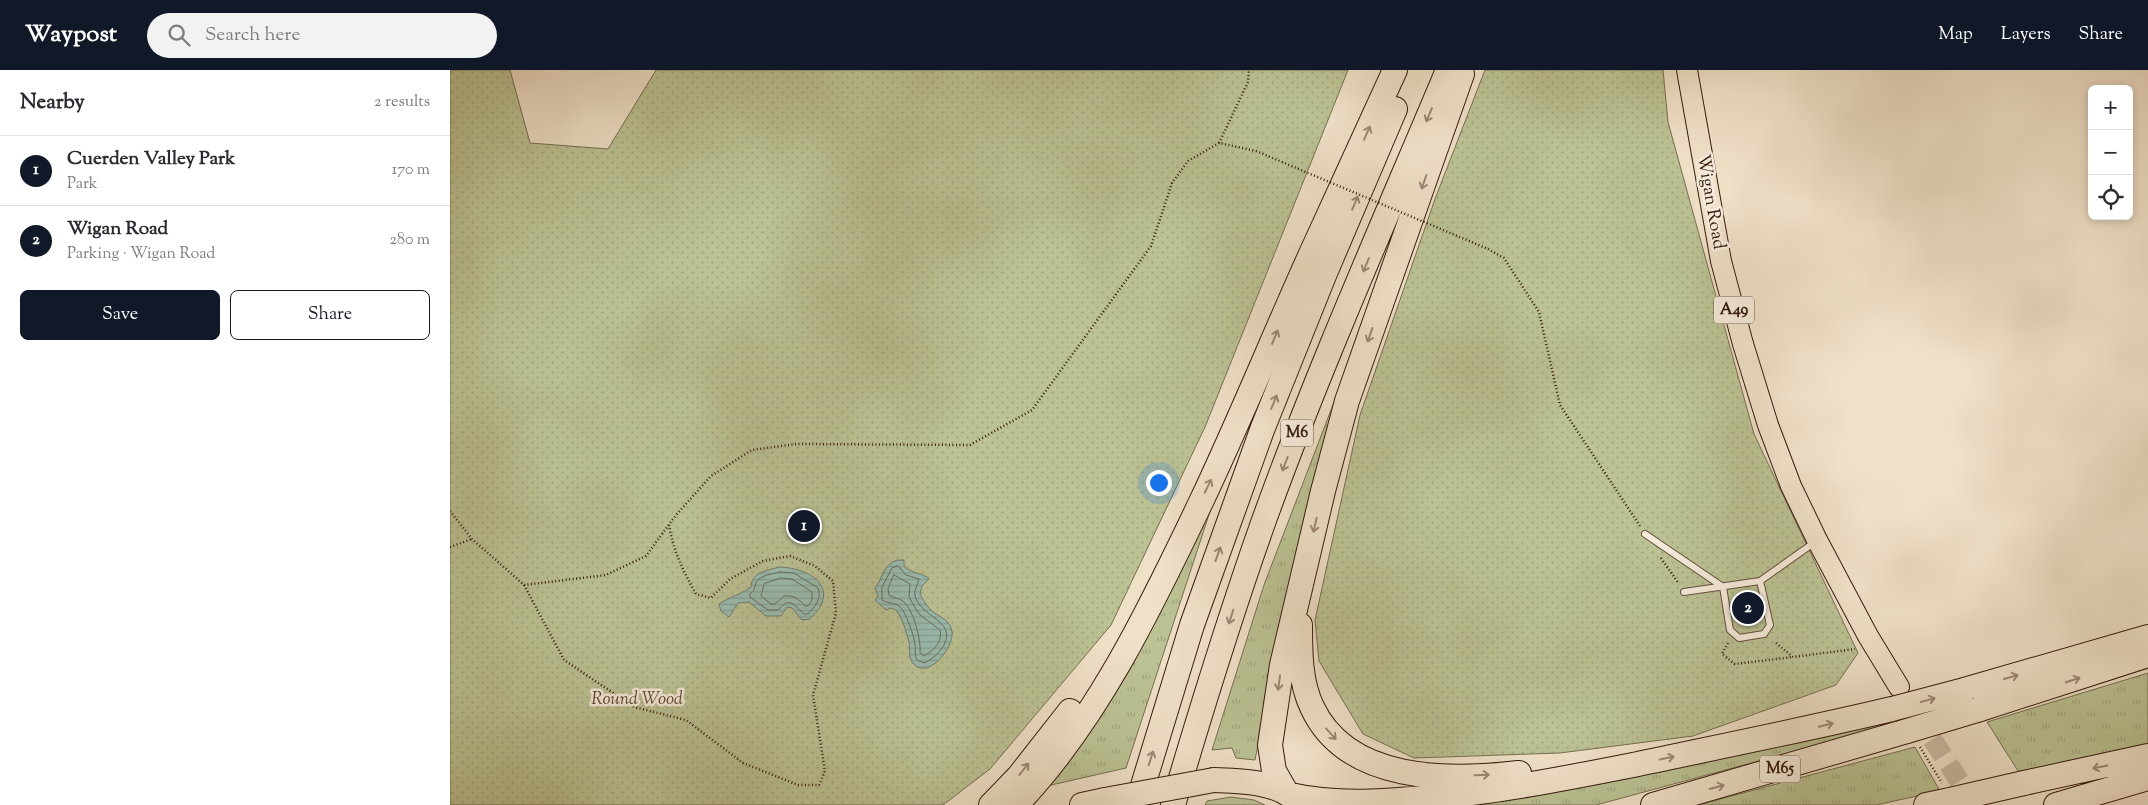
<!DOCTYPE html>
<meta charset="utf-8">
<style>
:root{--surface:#fff;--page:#f2f2f3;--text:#2b2b33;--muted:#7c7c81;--line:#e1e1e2;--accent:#111827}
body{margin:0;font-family:"Sorts Mill Goudy",serif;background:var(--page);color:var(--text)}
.controls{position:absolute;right:15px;top:15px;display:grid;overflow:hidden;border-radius:8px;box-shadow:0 2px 8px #0003}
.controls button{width:45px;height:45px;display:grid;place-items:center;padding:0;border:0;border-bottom:1px solid var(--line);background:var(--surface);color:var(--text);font:25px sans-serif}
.you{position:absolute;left:708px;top:412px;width:18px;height:18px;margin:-12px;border:4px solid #fff;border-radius:50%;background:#1a73e8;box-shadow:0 0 0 8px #1a73e833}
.badge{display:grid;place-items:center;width:32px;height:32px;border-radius:50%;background:var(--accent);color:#fff;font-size:16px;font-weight:700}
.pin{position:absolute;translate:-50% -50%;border:2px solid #fff;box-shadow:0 1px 5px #0006}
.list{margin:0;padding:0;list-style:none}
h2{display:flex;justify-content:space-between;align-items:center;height:65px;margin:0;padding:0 20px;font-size:21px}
h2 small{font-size:16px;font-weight:400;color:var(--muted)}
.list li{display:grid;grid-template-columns:32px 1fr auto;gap:15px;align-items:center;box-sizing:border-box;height:70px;padding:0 20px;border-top:1px solid var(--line)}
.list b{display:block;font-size:19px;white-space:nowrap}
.list p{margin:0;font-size:16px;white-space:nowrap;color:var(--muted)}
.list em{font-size:16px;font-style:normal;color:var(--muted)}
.actions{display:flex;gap:10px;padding:15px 20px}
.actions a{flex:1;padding:11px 0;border:1px solid var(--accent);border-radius:8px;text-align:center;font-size:18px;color:var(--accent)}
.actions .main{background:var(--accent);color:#fff}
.icon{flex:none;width:28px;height:28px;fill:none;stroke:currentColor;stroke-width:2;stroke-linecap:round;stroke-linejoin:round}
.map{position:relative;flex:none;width:1698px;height:735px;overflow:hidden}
header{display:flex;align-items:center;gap:30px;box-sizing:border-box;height:70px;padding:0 25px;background:var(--accent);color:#fff}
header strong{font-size:24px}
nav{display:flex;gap:28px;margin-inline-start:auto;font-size:18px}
.search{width:350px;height:45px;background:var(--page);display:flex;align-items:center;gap:12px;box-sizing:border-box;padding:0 18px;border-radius:28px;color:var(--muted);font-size:19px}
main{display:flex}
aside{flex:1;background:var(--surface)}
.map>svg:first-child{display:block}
</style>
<header>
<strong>Waypost</strong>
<div class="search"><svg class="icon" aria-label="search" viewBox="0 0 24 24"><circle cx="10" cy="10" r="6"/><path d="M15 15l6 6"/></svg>Search here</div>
<nav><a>Map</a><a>Layers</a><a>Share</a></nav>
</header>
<main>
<aside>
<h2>Nearby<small>2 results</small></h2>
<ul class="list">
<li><span class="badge">1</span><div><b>Cuerden Valley Park</b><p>Park</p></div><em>170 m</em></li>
<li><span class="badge">2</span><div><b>Wigan Road</b><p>Parking · Wigan Road</p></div><em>280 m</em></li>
</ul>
<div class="actions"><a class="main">Save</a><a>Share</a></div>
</aside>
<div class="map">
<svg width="1698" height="735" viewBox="0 0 1698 735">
<defs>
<pattern id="grass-tufts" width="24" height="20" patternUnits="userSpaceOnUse" patternTransform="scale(1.25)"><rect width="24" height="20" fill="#bbc294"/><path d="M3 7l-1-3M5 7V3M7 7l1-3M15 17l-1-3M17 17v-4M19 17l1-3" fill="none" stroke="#a1a67e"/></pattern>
<pattern id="forest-crowns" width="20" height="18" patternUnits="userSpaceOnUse" patternTransform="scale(1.25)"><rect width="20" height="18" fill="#bbc294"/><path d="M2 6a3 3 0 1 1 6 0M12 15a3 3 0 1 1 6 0" fill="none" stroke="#a1a67e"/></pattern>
<pattern id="park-dots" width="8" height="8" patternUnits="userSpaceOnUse" patternTransform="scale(1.25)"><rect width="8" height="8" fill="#bbc294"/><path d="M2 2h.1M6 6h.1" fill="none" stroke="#a1a67e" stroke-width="1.8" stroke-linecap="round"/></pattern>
<pattern id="water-rules" width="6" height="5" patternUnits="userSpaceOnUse" patternTransform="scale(1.25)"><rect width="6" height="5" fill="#9abdb1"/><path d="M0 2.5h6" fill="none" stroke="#85a297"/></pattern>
</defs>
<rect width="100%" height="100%" fill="#efe0c8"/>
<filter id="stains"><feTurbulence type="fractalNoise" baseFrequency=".004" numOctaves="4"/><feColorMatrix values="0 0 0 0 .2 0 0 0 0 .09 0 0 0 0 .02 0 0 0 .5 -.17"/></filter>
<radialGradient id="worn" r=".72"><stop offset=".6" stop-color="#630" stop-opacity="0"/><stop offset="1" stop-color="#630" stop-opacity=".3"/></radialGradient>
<path fill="url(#grass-tufts)" stroke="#786e50" d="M912,259l-69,237 -38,194 -19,-2 -4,-10 -20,2 52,-165z
M769,414l-93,284 -79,18z
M1698,603v72l-128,29 -33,-52z
M1446,648l3,5 -303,82h-156z
M1465,677l25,44 -64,14h-178z"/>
<path fill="url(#forest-crowns)" stroke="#786e50" d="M781,727l23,3 11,5h-60l2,-4z"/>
<path fill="url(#park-dots)" stroke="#786e50" d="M0,0h60l20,73 78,6 48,-79h692l-143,357 -94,198 -121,144 -47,36h-493z
M1035,0h178l5,52 86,312 104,219 -22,32 -143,51 -133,17 -146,5 -51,-24 -44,-73 -4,-41 45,-205 75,-216z"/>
<path fill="url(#water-rules)" stroke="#727c6f" d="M447,490h7v6c7,8 18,6 25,13l-7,7 -2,8c2,4 5,9 8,13 8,10 21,10 24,24 3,16 -24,49 -38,33 -7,-7 -3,-14 -5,-22 -3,-10 -6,-23 -13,-32l-5,-2 -5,2 -11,-10 3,-4 -3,-8c9,-12 7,-22 22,-28z
M329,497c33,1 63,22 31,52l-8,1 -10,-12 -5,-1 -6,9h-15l-17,-14 -11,1 -9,14 -8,-6 -2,-7c10,-7 21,-9 32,-17 1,-16 16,-16 28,-20z"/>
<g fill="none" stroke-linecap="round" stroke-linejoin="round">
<path stroke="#686c5f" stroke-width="1" d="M448,496l8,9 13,4c-1,5 -5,11 -4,16 4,22 42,25 29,50 -5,8 -11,14 -20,18l-7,-3c-3,-6 -1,-9 -2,-16 -1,-8 -9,-32 -15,-37 -5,-5 -12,-3 -18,-7v-13l10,-19z
M330,502l14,1 24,15c4,10 -3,19 -10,26h-4c-11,-10 -14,-18 -26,-4h-10l-18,-13v-3c5,-4 4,-5 6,-11 3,-8 17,-9 24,-11z
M444,505l16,9 -1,13 10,17 21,16c3,12 -7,21 -16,26l-4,-3c1,-13 -6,-42 -16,-51 -4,-4 -11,-4 -15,-7l-1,-6z
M331,508l11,1 20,13v8l-4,6h-3c-6,-7 -11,-11 -21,-10l-9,8h-4l-10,-8 3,-12z"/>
<path stroke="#cab8a3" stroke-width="20" stroke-dasharray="20 10" stroke-linecap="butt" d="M1466,644l59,91"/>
<g stroke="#644c3c" stroke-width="8">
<path id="lane" d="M1195,464l78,53 7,43 9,8 25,-4 6,-9 -10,-44
M1234,522l76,-11 55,-39"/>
</g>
<g stroke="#361a0d" stroke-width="22">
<path id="primary" d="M1237,0l34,191 22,83 25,81 23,61 26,54 51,96 31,51"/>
</g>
<g stroke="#361a0d" stroke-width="26">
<path id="highway" d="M850,555c0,27 0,57 12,82 35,76 137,74 207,66
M1514,620l184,-53
M1527,640l171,-55
M764,710c24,1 58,1 78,17
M1574,713l124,-27
M836,722l-12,-21 -4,-26 12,-80 41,-174 24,-90 115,-327
M840,725c45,10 89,7 135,3 72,-6 142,-20 213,-34 85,-18 170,-35 254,-55
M541,735l28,-29 51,-65
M566,735c80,-83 135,-198 184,-301 39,-82 73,-166 110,-248 28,-62 57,-124 85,-186
M632,735l23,-5
M687,735l55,-180 70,-195 63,-157 70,-164
M723,735c28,-95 57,-189 90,-282 55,-153 122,-303 185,-453
M1203,735l254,-74
M1476,735l24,-5
M1606,735l92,-27"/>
</g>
<path stroke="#361a0d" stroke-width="2.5" stroke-dasharray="1 2.5" stroke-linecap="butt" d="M769,73l29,-61 1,-12
M1038,179l16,9 35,54 21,93 80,121
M0,441l22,28 52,46 82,-10 40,-19 30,-41 35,-39 41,-26 44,-6 174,1 62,-35 119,-164 21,-63 16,-22 31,-18 37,8
M0,477l22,-8
M1211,488l18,26
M74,515l40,75 70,47 52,13 57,43 55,22h21l6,-14 -12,-76 23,-82 -3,-32 -18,-15 -25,-10 -27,5 -33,18 -19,19 -15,-4c-13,-23 -23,-44 -27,-69
M1278,573l-6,11 13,10 58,-7
M1326,573l17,14 62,-8
M1470,677l22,36"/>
<use href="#lane" stroke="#f5ebdb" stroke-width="6"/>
<use href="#primary" stroke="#efe0c8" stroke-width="20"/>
<use href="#highway" stroke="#efe0c8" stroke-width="24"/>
<g stroke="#361a0d" stroke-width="26" stroke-linecap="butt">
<path id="highway-bridge" d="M1442,639l72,-19
M1457,661l70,-21
M655,730l109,-20
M1500,730l74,-17"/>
</g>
<path stroke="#361a0d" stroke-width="2.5" stroke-dasharray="1 2.5" stroke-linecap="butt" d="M806,81l232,98"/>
<use href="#highway-bridge" stroke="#efe0c8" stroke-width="24"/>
</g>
<defs><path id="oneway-shaft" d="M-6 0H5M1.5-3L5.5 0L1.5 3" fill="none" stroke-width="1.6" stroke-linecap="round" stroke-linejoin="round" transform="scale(1.25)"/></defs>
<g stroke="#9c8774">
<use href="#oneway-shaft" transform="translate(979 45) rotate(113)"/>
<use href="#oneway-shaft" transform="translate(917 63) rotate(-66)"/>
<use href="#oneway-shaft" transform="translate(974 112) rotate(109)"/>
<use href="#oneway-shaft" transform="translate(905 133) rotate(-67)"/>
<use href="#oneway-shaft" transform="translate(916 195) rotate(113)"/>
<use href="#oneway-shaft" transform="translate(920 265) rotate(109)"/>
<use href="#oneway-shaft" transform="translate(825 267) rotate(-67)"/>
<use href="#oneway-shaft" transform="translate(824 332) rotate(-68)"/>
<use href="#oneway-shaft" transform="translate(835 394) rotate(111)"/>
<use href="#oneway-shaft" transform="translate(758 416) rotate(-64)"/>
<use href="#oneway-shaft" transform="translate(865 455) rotate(103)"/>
<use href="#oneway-shaft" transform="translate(768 484) rotate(-70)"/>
<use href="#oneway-shaft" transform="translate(781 547) rotate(108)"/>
<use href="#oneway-shaft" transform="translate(1561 607) rotate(-16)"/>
<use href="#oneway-shaft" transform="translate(1623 610) rotate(-18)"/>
<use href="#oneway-shaft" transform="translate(829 613) rotate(98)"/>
<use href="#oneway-shaft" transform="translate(1478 630) rotate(-15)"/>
<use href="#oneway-shaft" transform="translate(1376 655) rotate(-14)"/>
<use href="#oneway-shaft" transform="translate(881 664) rotate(48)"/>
<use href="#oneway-shaft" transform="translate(701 688) rotate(-72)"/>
<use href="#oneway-shaft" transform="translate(1217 688) rotate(-12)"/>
<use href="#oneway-shaft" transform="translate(1650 697) rotate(168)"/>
<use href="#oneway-shaft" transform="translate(574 699) rotate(-51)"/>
<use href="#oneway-shaft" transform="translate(1032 705) rotate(-2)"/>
<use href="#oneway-shaft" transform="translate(1267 717) rotate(-16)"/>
</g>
<g text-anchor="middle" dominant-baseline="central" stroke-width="5" stroke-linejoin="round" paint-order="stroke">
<g fill="#f5ebdb" stroke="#6f594b" stroke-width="1">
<rect x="1264" y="226.5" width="40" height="27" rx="4"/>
<rect x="831" y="349.5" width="32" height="27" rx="4"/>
<rect x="1310" y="685.5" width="40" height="27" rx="4"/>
</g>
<g font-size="16" font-weight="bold" fill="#361a0d">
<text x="1284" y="240">A49</text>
<text x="847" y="363">M6</text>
<text x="1330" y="699">M65</text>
</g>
<g font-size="18" fill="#361a0d" stroke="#f5ebdb">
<text transform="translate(1260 132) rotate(80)">Wigan Road</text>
</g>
<g font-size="18" font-style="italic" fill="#5e4c36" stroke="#f5ebdb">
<text x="187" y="630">Round Wood</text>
</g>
</g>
<rect width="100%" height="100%" filter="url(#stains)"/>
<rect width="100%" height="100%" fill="url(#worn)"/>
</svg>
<div class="controls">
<button>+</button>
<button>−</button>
<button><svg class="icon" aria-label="locate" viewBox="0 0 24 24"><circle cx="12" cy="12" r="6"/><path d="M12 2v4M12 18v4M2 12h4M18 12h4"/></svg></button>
</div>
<div class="you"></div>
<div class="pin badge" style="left:354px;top:456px">1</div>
<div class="pin badge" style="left:1298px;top:538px">2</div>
</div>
</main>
